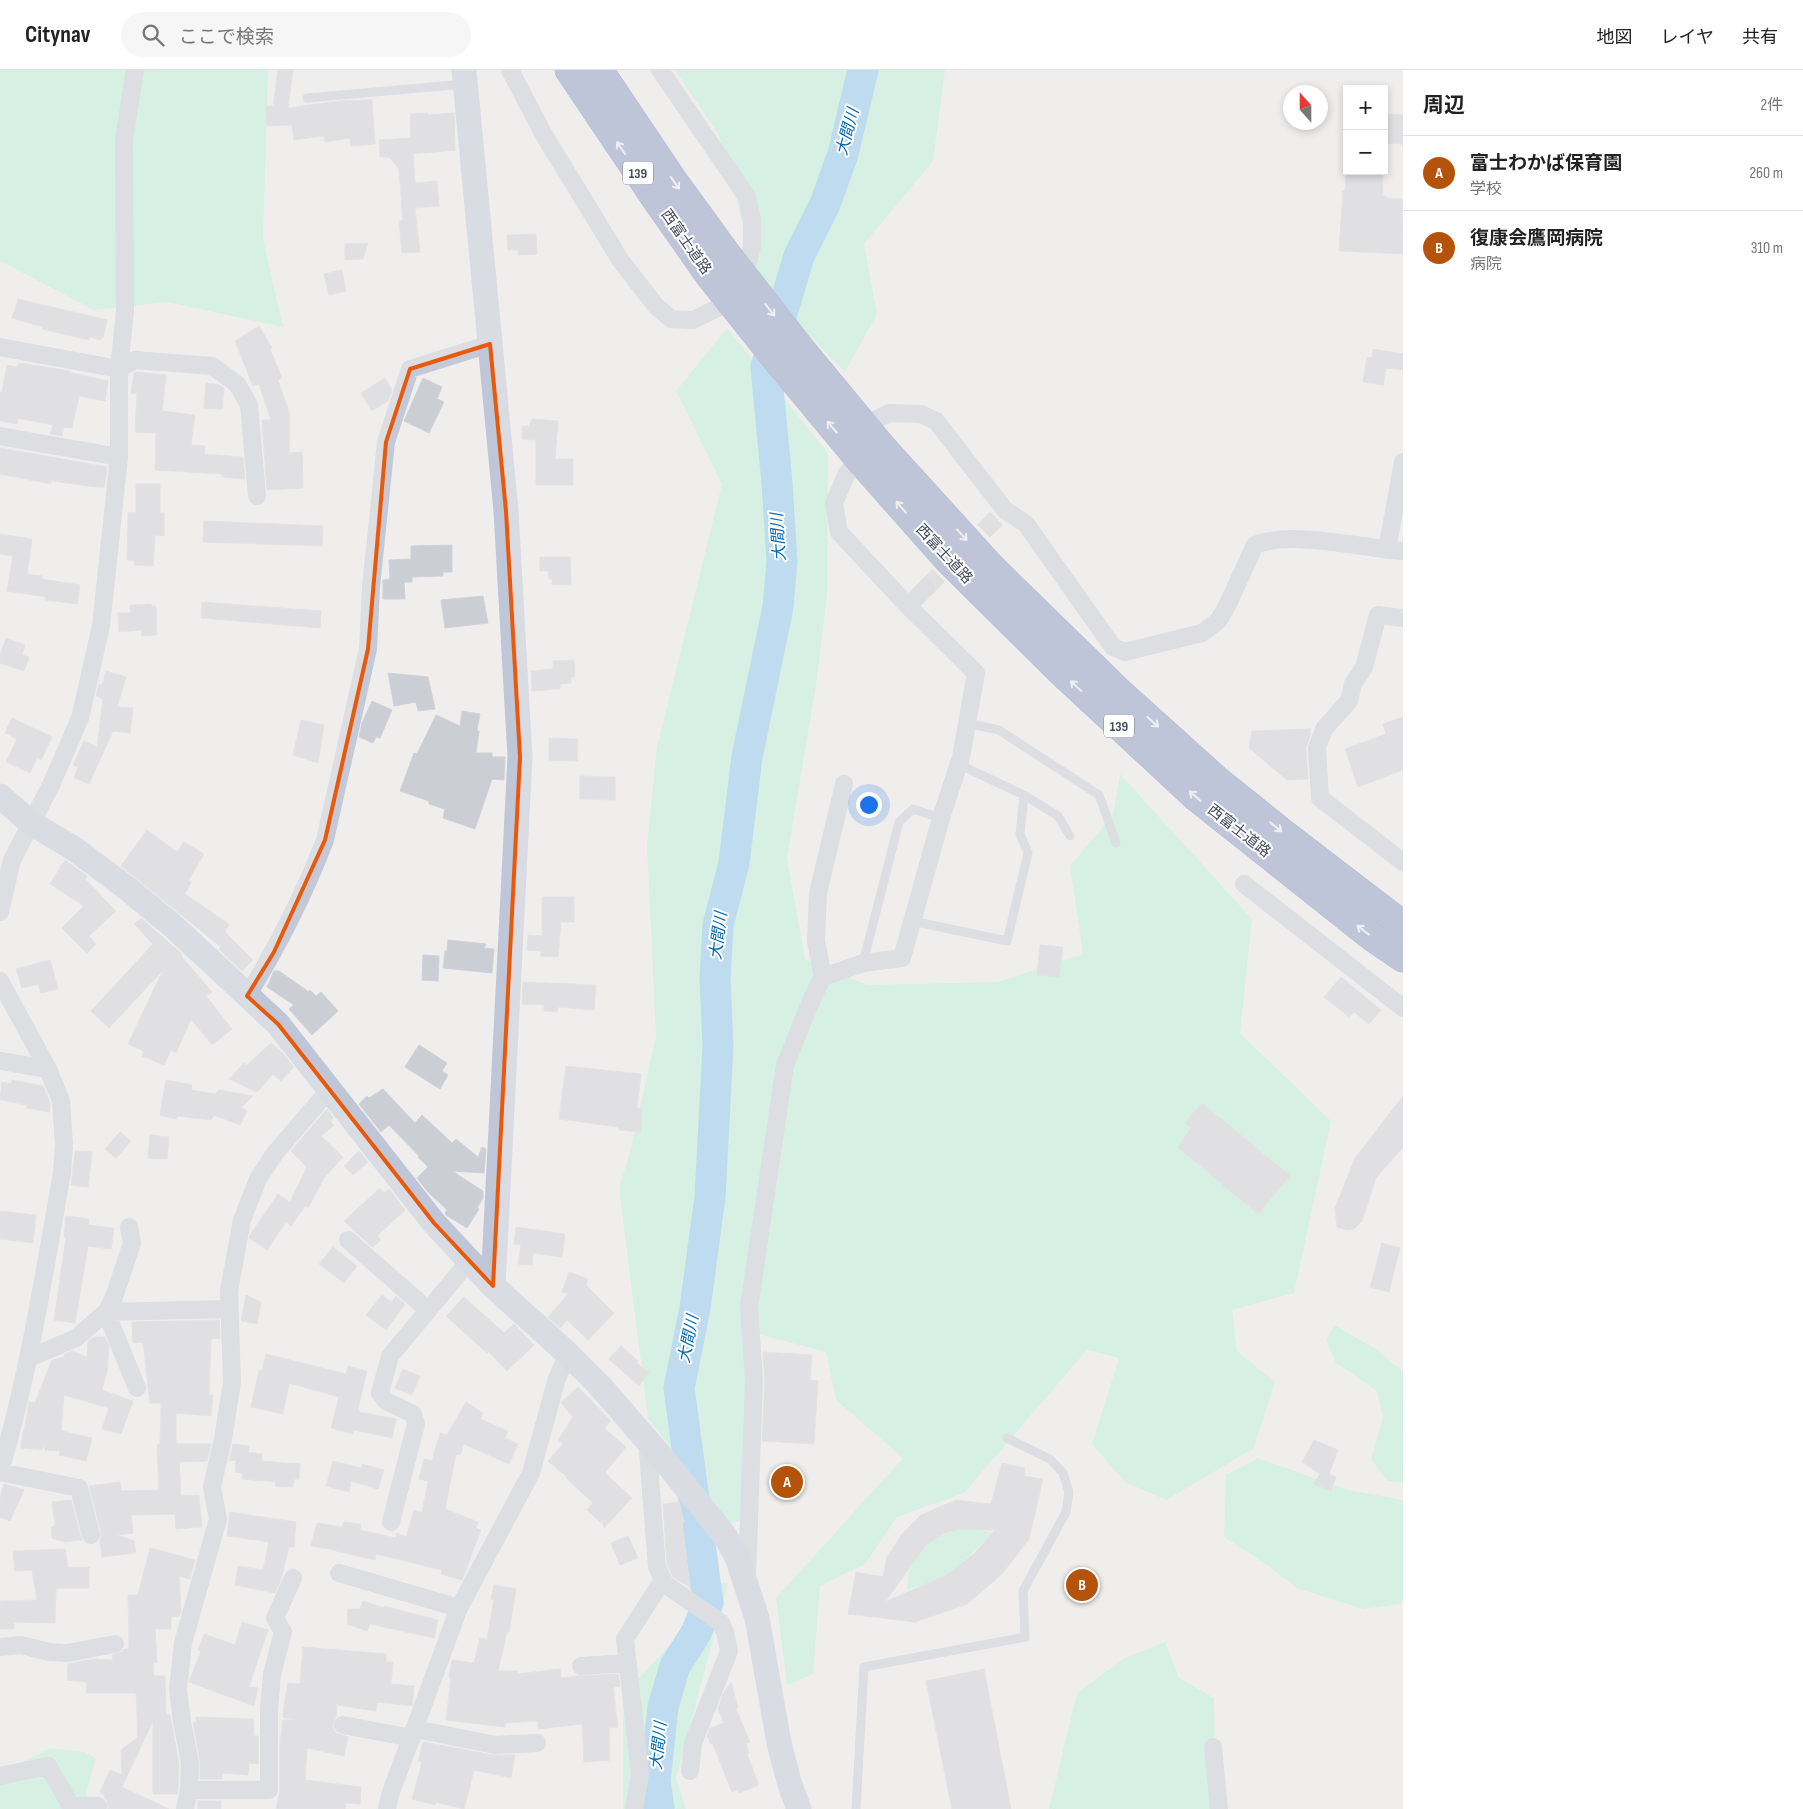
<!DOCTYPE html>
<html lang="ja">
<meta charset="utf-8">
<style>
:root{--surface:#fff;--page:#f6f6f6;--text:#222;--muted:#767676;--line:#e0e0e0;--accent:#b45309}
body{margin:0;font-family:"Sofia Sans Condensed","Noto Sans JP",sans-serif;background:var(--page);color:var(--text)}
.controls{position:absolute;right:15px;top:15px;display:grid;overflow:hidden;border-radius:0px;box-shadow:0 2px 8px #0003}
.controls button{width:45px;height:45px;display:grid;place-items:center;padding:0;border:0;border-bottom:1px solid var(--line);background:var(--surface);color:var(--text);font:25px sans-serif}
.compass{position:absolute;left:1283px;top:15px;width:45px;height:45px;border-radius:50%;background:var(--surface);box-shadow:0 2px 8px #0003;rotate:339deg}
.you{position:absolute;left:868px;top:734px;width:18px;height:18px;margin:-12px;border:4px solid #fff;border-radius:50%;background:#1a73e8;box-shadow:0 0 0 8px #1a73e833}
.badge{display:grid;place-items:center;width:32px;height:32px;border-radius:50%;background:var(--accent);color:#fff;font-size:16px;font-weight:700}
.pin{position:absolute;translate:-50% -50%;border:2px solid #fff;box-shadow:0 1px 5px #0006}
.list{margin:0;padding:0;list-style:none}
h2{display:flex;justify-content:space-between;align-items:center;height:65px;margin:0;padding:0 20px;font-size:21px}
h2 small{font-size:16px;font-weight:400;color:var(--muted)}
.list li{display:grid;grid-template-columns:32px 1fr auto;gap:15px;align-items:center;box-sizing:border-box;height:75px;padding:0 20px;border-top:1px solid var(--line)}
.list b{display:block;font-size:19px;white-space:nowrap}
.list p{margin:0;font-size:16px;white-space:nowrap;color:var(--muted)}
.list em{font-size:16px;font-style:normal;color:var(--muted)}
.icon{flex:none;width:28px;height:28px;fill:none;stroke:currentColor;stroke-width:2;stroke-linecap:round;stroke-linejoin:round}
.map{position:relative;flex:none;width:1403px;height:1739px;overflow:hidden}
header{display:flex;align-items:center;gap:30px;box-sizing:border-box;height:70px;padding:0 25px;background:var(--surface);border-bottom:1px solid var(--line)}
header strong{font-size:24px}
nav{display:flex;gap:28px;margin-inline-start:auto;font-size:18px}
.search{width:350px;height:45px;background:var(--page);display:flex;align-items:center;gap:12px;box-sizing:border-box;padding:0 18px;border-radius:28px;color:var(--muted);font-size:19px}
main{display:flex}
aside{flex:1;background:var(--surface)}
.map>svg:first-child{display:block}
</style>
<header>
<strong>Citynav</strong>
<div class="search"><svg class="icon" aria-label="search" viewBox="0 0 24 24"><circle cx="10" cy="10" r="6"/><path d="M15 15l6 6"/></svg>ここで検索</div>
<nav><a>地図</a><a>レイヤ</a><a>共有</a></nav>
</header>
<main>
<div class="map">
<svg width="1403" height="1739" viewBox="0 0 1403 1739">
<rect width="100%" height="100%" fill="#f0eeed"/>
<path fill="#b8f1d9" d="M0,0h268l-5,169 20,88 -115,-25 -74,8 -94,-49z
M675,0h270l-12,91 -69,83 13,70 -32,58 -87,-90 -39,-147z
M727,258l101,125 -1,141 -10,85 -30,179 18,101 62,26 131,-3 85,-28 -13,-88 43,-51 7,-41 132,145 -12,114 91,88 -37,172 -62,17 5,41 38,31 -22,67 -87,51 -41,-18 -33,-38 27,-86 -32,-8 -123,143 -67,24 -32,47 -45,22 -7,88 -26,11 -11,-87 127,-140 -67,-58 -10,-48 -75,-20 -9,188 -12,3 -82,-105 -29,-230 11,-36 26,-116 -9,-190 10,-99 65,-263 -46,-93z
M1335,1255l42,25 26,22v110l-16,-1 -16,-22 12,-41 -6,-27 -41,-28 -10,-24z
M1258,1388l90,32 55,10v99l-3,5 -37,5 -66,-21 -30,-23 -43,-28 2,-62z
M962,1459h14l16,4c-23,25 -50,51 -85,56 1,-7 1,-17 5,-24 10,-21 28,-31 50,-36z
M728,1513l-52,195 10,31h-63v-94l6,-26 48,-52 34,-53z
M1165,1572l14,36 35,20 2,111h-167l28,-116 48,-35z
M50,1678l35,4 11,6 -9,32 1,19h-88v-35z"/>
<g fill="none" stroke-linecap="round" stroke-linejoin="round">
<path stroke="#82c4f1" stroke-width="31" d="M659,1739l-4,-28 8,-74 12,-41 21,-33 12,-30 -29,-215 16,-80 15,-111 8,-151 -3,-67 3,-54 16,-62 13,-106 31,-150 4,-46 -5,-78 -11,-116 33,-111 26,-52 18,-50 20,-84"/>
</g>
<path fill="#ccced5" stroke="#d1d2d9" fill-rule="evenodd" d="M278,0h15l-5,38 51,-7 33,-1 3,44 -24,2 -1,-8 -25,4 -1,-6 -30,4 -2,-15 -25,1 -1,-20h7z
M428,43v2l26,-2 1,37 -42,4 2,29 22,-2 2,25 -24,2 5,44 -18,1 -3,-32h4l-4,-52 -10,-12h-9l-1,-17 32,-2 -1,-24z
M1384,44l19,1v29l-19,-1z
M1346,101h37l-1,25h5v2l15,1 1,55 -64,-3 4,-60h2z
M536,164l1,20 -19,1v-5h-10l-1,-15z
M368,173l-5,16 -18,1v-16z
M342,200l4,21 -17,4 -5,-21z
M18,229l89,21 -4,18 -2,-1v3l-11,-3 -1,3 -47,-11 1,-2 -31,-9z
M259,256l13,22 -2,1 12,29 -4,2 12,35 -1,38 13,-1 1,36 -36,2 -5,-70h9l-12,-36 -6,2 -18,-45z
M1373,279l30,5v16l-17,-2 -3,17 -20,-3 4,-25 5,1z
M19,293l51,8 -1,1 39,9 -3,20 -26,-5 -7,32 -8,-1 -2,9 -12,-2 3,-9 -35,-7 -1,6 -17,-3v-29h2l5,-27 11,2z
M135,302l31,3 -4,36 33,4 -4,30 14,1 -1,8 39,3 2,22 -23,-2v-3l-67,-4 1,-37 -21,-1 2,-38 -6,-1 3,-20z
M385,308l7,12 -4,11 -16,10 -11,-18z
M423,308l19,9 -5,12 7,3 -15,31 -25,-12z
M206,313l14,2 4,3 -2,21 -18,-1z
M532,349l26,2 -3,38h18v26h-37v-45l-14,-1v-13h7z
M0,378l107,19 -3,21 -53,-7v3l-51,-10z
M136,414h24v29h4v23l-9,-1 -2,31 -19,-1 1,-4 -8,-1 1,-48 8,1z
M204,451l119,5 -1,20 -119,-4z
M0,464l32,5 -5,35 15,2v3l38,6 -3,19 -32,-4 1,-3 -39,-6 6,-35 -13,-2z
M452,475v27h-9v4l-31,1v5h-8l1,17h-22v-19l7,-1 -1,-19 22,-1v-13z
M540,487h30l1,27 -19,1v-6h-3l-1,-8h-8z
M483,526l5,27 -43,5 -4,-28z
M202,532l119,9 -1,17 -119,-10z
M151,534l1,2h4l1,29 -15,1 -1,-6 -22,2 -1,-19h13l-1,-8z
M6,568l19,7 -3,10 7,2 -5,14 -24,-8v-8z
M574,590l1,17h-4v6l-11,1v5l-28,2 -1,-20 22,-2v-8z
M106,601l20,6 -9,30 16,1 -3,25 -17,-2 -24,53 -15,-6 4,-11 -5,-2 11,-24 13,6 6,-48 -7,-3 3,-12 3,1z
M388,603l40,4 7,32 -17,2 -2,-9 -22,4z
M372,631l20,9 -12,28 -4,-1 -3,6 -14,-6 3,-14z
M462,641l18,3 -3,16 2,1 -3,22h16v4h13l-1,23 -12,-1 -17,50 -32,-11 2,-9 -16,-5v-3l-29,-10 14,-38 3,1 19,-39 24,11z
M1403,647v53l-45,17 -13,-38 41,-15 -3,-10z
M12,648l40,19 -11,23 -4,-2 -7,15 -24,-11 11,-23 -12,-6z
M301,650l23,5 -6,38 -25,-8z
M1310,659v7l-4,12 2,31 -21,1 -38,-32 3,-17z
M549,668l29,1 -1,22 -28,-1z
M580,706l35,1v23l-35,-1z
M147,760l30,22 7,-10 20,12 -16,27 3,1 -6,12 44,30 -4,8 28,28 -11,11 -23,-22 2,-2 -100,-81z
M65,790l22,16 -2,3 31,32 -27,25 7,8 -9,9 -25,-25 22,-22 -34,-22z
M542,827h32v25h-13l-3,35 -17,-1v-5l-14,-1 1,-15 14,1z
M141,848l41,36 -1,2 31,36 -6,4 26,33 -20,16 -21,-26 -15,34 -5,-3 -7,15 -22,-9 2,-5 -16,-7 35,-74 -54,58 -18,-17 62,-67 -19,-20z
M448,870l38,4 -2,4 10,1 -2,24 -49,-5 2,-17h2z
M1040,875l23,2 -4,30 -22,-2z
M423,885l16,1 -1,25 -16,-1z
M50,890l8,29 -17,4 -3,-9 -16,4 -6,-19z
M274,901h5l30,21 1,-2 6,6 5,-4 17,19 -26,24 -23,-26 5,-4 -27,-18z
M1341,907l40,33 -12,14 -15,-12 -5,5 -25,-20z
M523,912l73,3 -2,25 -36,-3 -1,5 -13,-1v-6l-22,-1z
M271,973l12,11 11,13 -13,14 -8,-7 -16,18 -28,-13 15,-16 2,3z
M419,975l28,18 -5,8 6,4 -8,14 -35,-22z
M566,996l75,8 -4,34h5l-1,24 -22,-2v-3l-60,-8z
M12,1010l31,6 7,17 -1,9 -22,-4v-3l-27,-5 2,-18 9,2z
M166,1010l26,5 -1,5 24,4 4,-4 34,6 -12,12 6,3 -7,14 -26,-10 -3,5 -34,-4 -1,3 -16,-4z
M383,1019l32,34 7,-8 30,28 4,-4 22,18 4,-10 4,2 -2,24 -32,-2 31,20v7l-6,10 2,1 -12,19 -21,-13 -1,-2 2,-3 -20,-19 -10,-13 11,-11 -10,-10 1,-1 -30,-31 -8,7 -22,-28 8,-8 2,2z
M1403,1026v51l-27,31 -14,43 -8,8 -7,1 -10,-3 -2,-19 20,-50z
M1202,1033l88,73 -32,38 -80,-67 13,-19 -6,-6z
M327,1039l6,9 -3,3 4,4 -13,11 22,21 -19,21 -16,30 -3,-2 -14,20 -5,-4 -19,28 -18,-12 1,-3 28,-41 12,8 17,-35 -16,-16z
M120,1062l11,9 -15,17 -11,-9z
M150,1065l19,2 -2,22 -19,-1z
M75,1081l17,1 -4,35 -17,-2z
M359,1081l9,11 -15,13 -9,-9z
M380,1118l4,5 5,-4 16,21 -28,26 4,4 -9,7 -28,-26z
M0,1141l36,4 -3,28 -33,-4z
M66,1146l23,3 -1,6 26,3 -3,21 -23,-3 -13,77 -21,-3 12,-83h-2z
M516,1157l49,7 -3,23 -29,-4 -1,12 -14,-1 3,-19 -7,-1z
M1382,1173l18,5 -11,44 -19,-5z
M333,1177l24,19 -13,17 -25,-19z
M569,1202l19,7 -2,6 28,28 -26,27 -21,-20 -7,8 -12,-11 20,-23 -6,-2z
M246,1225l15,7 -4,22 -16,-3z
M382,1225l9,7 5,-6 9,8 -19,26 -20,-15z
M464,1227l40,36 10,-9 20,21 -27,26 -19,-20 -1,2 -41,-37z
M219,1250l1,18 -9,1 -2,56h4l-2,21 -35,-3v31h35l-4,17 -28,1 2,34 18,-1 3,32 -26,2 -1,-15 -44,1 2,18 -16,2 17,6 2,12 -34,4 -2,-16 1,-9 -12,-46 31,-4 1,9 38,-1 -2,-45 3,-1 1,-41h-11l-7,-61 -10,1 -1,-21z
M94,1267h11l4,9 -2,26 -5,18 31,11 -12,33 -19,-5 7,-21 -45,-13 -3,36 31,7 -6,23 -27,-6 1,-4 -15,-1 -1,-6 -2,6 -21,-2 2,-17h1l5,-29 6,1 17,-43 12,-3 1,-3 7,-3 15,6 1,-16z
M621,1276l17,15 -2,2 13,9 -10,14 -30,-27z
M763,1282l49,3 -2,25 8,1 -4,63 -52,-3 3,-60z
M266,1284l80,20 2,-8 19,5 -9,38 2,1 -1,2 37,7 -4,19 -38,-8 -1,4 -22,-6 8,-31 -50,-14 -6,31 -32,-7 8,-37 3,1z
M403,1299l17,7 -8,19 -17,-7z
M578,1317l33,34 -7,7 22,19 -21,26 27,25 -28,30 -2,-7 -1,2 -14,-13 6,-7 -27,-25 1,-1 -19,-16 15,-17 -5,-4 15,-23 -12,-14z
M466,1332l17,11 -3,6 28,12 -3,7 13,6 -9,20 -45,-20 -4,11 -4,-1 -11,55 33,13 -2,6 5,2 -19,50 -21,-6 1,-4 -66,-16 -1,6 -39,-9v-1l-25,-4 6,-23 25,4 2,-5 17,2 -1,6 36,8 1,-5 9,4 8,-27 8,3 6,-32 -9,-2 5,-20 8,2 8,-28 7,2z
M1314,1370l24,10 -9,24 7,3 -5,14 -17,-7 6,-10 -18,-12z
M233,1374l16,2 -1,6 14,2 -1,7 39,3 -1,15h-5l-1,8 -18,-1 1,-4 -34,-3v-6l-7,-1 1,-12 -7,1z
M333,1391l28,7 1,-4 22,6 -6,19 -27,-8 -2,11 -23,-6z
M1002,1393l23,5 -1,8 19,3 -14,60 -27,35 -35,30 -52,18 -67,-8 8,-42 27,5 4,-20 15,-23 19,-19 35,-15 35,4zM962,1459l33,1 -21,24 -30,22 -59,26 41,-57 19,-12z
M4,1414l20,6 -14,31 -10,-4v-19z
M71,1430l11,40 -18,2 -12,-4 -1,-11 4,-1 -3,-24z
M679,1432l5,20h-2l8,65 -17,-10 -6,-13 -4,-60z
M230,1442l66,10 -2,25h-5l-8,33 -6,13 -40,-8 3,-19 25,4 6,-28 -42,-6z
M628,1466l10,22 -18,7 -9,-22z
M150,1478l45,12 -5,19 -11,-3 2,35 -2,5 -8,1v12h-16l2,33 -4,1 1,13h11l1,39h4l9,49 -1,25 -1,5h-24v-73l-31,66 47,22h-61l-1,-8 -3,-4 1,-2 -5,-3 10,-22 12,5 -1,-25 17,-13 -2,-44h-50l1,-11 -20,-2 1,-16 26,-5 19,1 -1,-5 10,-3 2,-3h5l-1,-54h10z
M65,1479l3,19 21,-1v21h-33l-1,35 -41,-1v7h-14v-28l37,-1 -5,-30 -17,1 -2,-20z
M494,1515l22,4 -7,43h-2l-9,39h19v3l43,-5 1,9 16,-2 41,-2 2,12 -7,1 5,40 -9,1 1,32 -26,2 -2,-38 -44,5v-8l-33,2v4l-59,-7 5,-42h-2l3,-18 22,3 6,-25 7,1 7,-39 -3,-1z
M363,1531l21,7v-2l54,14 -4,18 -64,-14 -3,7 -20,-7 1,-15h12z
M242,1552l26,8 -19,57 9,1 -4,18 -65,-24 12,-31 -3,-1 6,-16 31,11z
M303,1577l83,7v8h7l-2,22 23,2 -2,20 -35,-4 -1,9 -39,-6 -1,12 -3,6v5l3,5 12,4 -4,19 -37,-8 -2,32 56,7 -1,17 -14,-1 -1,6h-69l4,-19v-53h1l2,-17h10l-10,-3 2,-18 3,-16 12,1z
M984,1599l27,140h-59l-26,-128z
M731,1612l7,26 -2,1 14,33 -4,1 3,10 -2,1 12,31 -20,8 -2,-3 -5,2 -19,-48h-2l-4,-8 3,-8 14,-5 -6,-14 5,-15z
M196,1647l58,2 -1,17h5v28l-9,-1 -1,12 -26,-2v6h-22v-18l-7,-39h3z
M423,1672l70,13h22l-4,23 -37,-8 -10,39 -28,-7 -1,3 -23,-6 10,-37 -4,-1z
M198,1731h23v8h-23z"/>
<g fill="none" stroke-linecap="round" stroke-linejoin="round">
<path stroke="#ceced0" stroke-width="18" stroke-dasharray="18 9" stroke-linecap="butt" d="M926,518l71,-70"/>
<g stroke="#6d7eab" stroke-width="29">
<path id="highway" d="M569,0l86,128 54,77
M599,0l76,113 54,74
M882,377l110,121 125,122 100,90 66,53 120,92
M863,394l85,96 110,109 139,129 175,139 31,21"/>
</g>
<path stroke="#c3c9d6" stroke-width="9" d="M307,28l158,-14
M967,653l32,7 100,65 17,48
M1024,725l34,21 12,20
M912,851l95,20 21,-88 -8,-19 4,-39 -66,-31
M863,893l36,-141 14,-13 28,9
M856,1739l8,-142 161,-30 -2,-46 43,-79 3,-20 -6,-19 -13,-14 -43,-21"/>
<path stroke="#c3c9d6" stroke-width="18" d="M510,0l34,65 77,126 35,45 15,13 22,1 29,-14 22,-28 8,-32v-26l-5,-23 -87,-127
M0,277l119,22 16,-9 77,6 25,18 12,21 8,91
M0,366l119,21
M1387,480l16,-88
M908,536l18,-18
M1403,548l-25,-3 -14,52 -11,17 -4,17 -25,28 -7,19 3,50 83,64
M1244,814l159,124
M0,842l12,-52 39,-75 29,-67 21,-92 18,-169v-88l6,-58 -1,-171 11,-70
M823,907l-7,-36 2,-48 26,-109
M0,911l48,88 13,32 3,44 -2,28c-18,100 -33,201 -62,298
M247,926c31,-50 57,-101 78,-156l43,-191 3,-62 15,-145 24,-73 80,-25
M0,991l48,8
M348,1170l80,70
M29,1288l47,-20 30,-26 8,-15 18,-54 -3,-16
M137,1318l-31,-76 123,-3
M647,1370l10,127 8,17 56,39 4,9 4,19 -36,92 -3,28
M0,1402l79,16 12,47
M391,1452l25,-98 -3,-10 -27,-13 -6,-8 10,-37 80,-96
M339,1503l120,35
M747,1505l7,-194 -5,-74 36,-242c13,-29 22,-60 38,-88l40,-14 39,-5 39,-140 20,-61 15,-84 -68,-67 -69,-74 -5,-29 12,-28 13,-17 10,-25v-10l20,-10 32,1 15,7 69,89 21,14 87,123 12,5 77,-19 16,-12 8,-13 29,-63c38,-15 106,3 148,6
M0,1577l21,-2 28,7 18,1 48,-9
M581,1596l47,-3
M343,1655l69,13
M416,1659l79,16 42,-2
M1213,1677l6,62
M0,1706l48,-10 23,40h27
M189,1720h80v-81l3,-35 11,-42 -8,-14 18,-40
M185,1739l4,-19 1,-27 -8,-41 -4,-33 5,-46 35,-124 -6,-32 11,-48 9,-57 -3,-91 13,-71 16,-41 17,-26 55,-64
M387,1739l3,-14 69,-187 72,-135 26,-95 11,-24
M634,1739l6,-35 -15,-135 38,-59"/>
<path stroke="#bec6d8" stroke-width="25" d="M464,0l42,441 14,246 -27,529
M0,726l31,27 45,27 52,39 45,37 105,98 156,199 59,63 75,68 32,32 65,75 60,75 12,21 20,61 22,125 11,42 9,24"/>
<use href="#highway" stroke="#8193c0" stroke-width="28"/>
<g stroke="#6d7eab" stroke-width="29" stroke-linecap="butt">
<path id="highway-bridge" d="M729,187l71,91 82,99
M709,205l71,89 83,100"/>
</g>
<use href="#highway-bridge" stroke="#8193c0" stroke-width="28"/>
</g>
<defs><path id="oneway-shaft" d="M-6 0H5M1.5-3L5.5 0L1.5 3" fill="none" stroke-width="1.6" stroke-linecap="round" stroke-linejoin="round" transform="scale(1.25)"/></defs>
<g stroke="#eceff6">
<use href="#oneway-shaft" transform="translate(621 78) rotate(-124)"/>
<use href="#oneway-shaft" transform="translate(675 113) rotate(55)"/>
<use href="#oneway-shaft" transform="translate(770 240) rotate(52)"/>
<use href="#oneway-shaft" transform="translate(832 357) rotate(-130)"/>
<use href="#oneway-shaft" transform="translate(901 437) rotate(-131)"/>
<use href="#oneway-shaft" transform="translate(962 465) rotate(48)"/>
<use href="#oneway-shaft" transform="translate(1076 616) rotate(-137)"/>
<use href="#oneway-shaft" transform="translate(1153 652) rotate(42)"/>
<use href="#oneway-shaft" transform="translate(1195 726) rotate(-139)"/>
<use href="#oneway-shaft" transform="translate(1276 757) rotate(39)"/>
<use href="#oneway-shaft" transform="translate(1363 860) rotate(-142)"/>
</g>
<path d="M0 0H1403V1739H0ZM490,274l16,167 14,246 -27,529 -59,-63 -156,-199 -31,-28 27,-44 51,-112 43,-191 18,-207 24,-73z" fill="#f0eeed" fill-opacity=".55" fill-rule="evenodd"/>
<path fill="none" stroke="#e8590c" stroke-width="4" stroke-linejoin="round" d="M490,274l16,167 14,246 -27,529 -59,-63 -156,-199 -31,-28 27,-44 51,-112 43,-191 18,-207 24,-73z"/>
<g text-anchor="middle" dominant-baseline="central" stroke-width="4" stroke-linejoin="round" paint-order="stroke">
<g fill="#fff" stroke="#7c828d" stroke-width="1">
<rect x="623" y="91.5" width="30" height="23" rx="4"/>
<rect x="1104" y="644.5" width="30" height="23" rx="4"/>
</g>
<g font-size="14" font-weight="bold" fill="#444c5c">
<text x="638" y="103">139</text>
<text x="1119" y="656">139</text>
</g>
<g font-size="15" fill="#444c5c" stroke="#fff">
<text transform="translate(686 172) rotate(55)">西富士道路</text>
<text transform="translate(944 484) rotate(47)">西富士道路</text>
<text transform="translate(1239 761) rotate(38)">西富士道路</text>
</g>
<g font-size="16" font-style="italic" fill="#046ab0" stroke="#fff">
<text transform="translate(848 62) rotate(-75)">大間川</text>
<text transform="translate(779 467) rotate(-94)">大間川</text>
<text transform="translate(719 866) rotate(-83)">大間川</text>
<text transform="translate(689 1269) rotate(-79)">大間川</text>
<text transform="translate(659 1676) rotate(-84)">大間川</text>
</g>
</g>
</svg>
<div class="controls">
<button>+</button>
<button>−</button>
</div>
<svg class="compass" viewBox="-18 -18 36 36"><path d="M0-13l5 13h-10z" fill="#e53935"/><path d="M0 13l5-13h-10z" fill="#767676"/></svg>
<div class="you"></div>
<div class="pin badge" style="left:787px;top:1412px">A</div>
<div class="pin badge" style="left:1082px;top:1515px">B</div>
</div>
<aside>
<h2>周辺<small>2件</small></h2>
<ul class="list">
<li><span class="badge">A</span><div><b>富士わかば保育園</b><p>学校</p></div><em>260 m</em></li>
<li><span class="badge">B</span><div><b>復康会鷹岡病院</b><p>病院</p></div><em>310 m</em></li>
</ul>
</aside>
</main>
